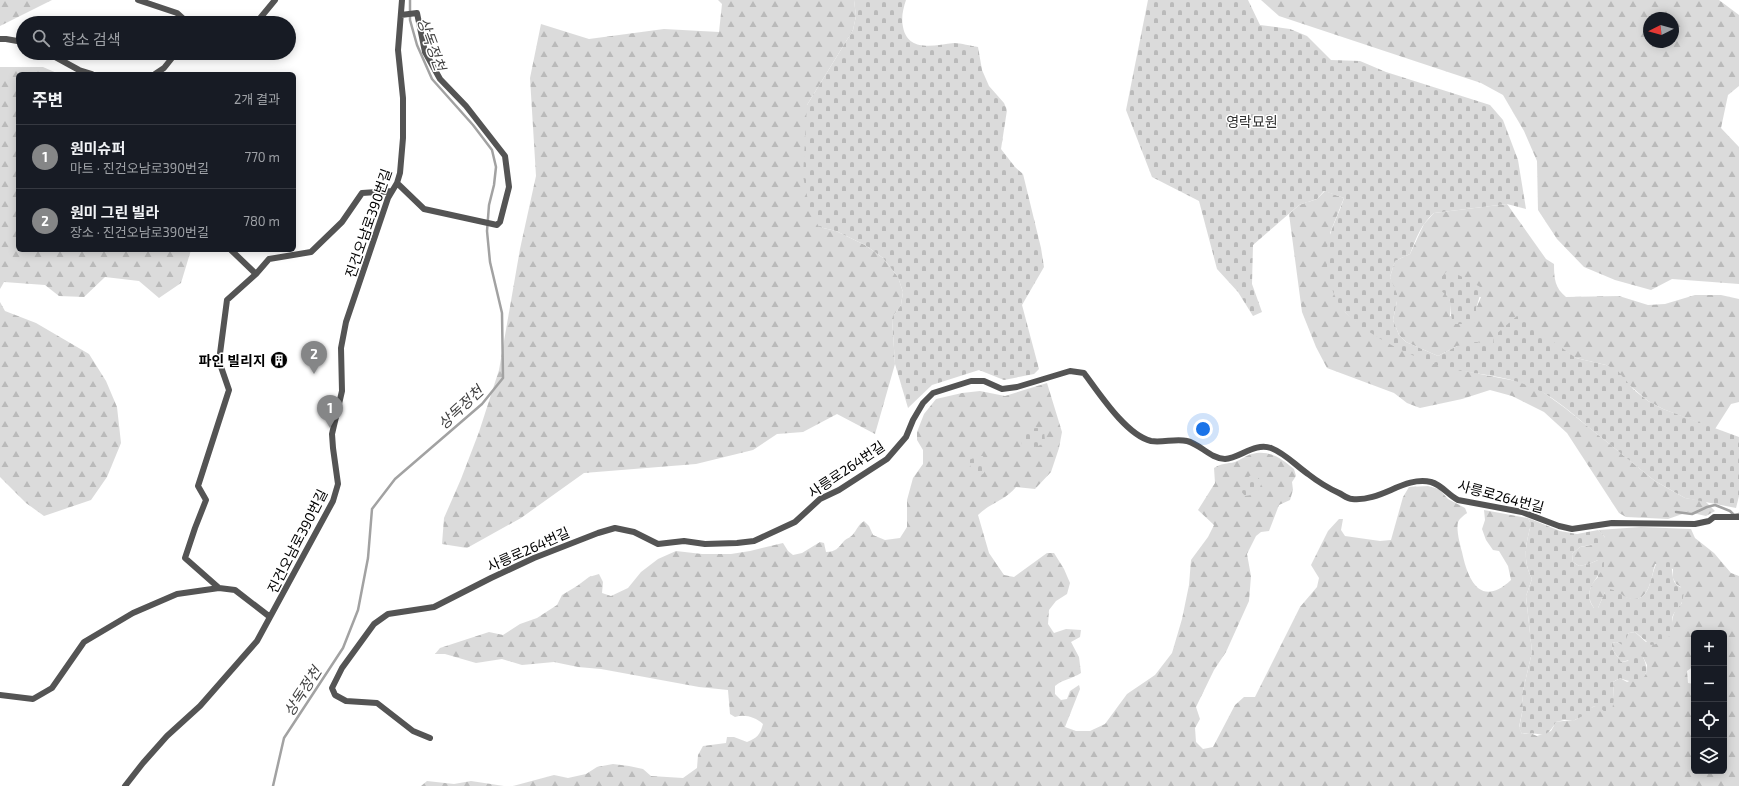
<!DOCTYPE html>
<html lang="ko">
<meta charset="utf-8">
<style>
:root{--surface:#171b24;--page:#242831;--text:#f1f3f6;--muted:#9ea1a6;--line:#363941;--accent:#858687}
body{margin:0;font-family:"Exo 2","Noto Sans KR",sans-serif;background:var(--page);color:var(--text)}
.controls{position:absolute;right:12px;bottom:12px;display:grid;overflow:hidden;border-radius:6px;box-shadow:0 2px 10px #0003}
.controls button{width:36px;height:36px;display:grid;place-items:center;padding:0;border:0;border-bottom:1px solid var(--line);background:var(--surface);color:var(--text);font:20px sans-serif}
.compass{position:absolute;left:1643px;top:12px;width:36px;height:36px;border-radius:50%;background:var(--surface);box-shadow:0 2px 10px #0003;rotate:264deg}
.you{position:absolute;left:1203px;top:429px;width:14px;height:14px;margin:-10px;border:3px solid #fff;border-radius:50%;background:#1a73e8;box-shadow:0 0 0 6px #1a73e833}
.badge{display:grid;place-items:center;width:26px;height:26px;border-radius:50%;background:var(--accent);color:#fff;font-size:13px;font-weight:700}
.pin{position:absolute;translate:-50% -33px;filter:drop-shadow(0 1px 2px #0008)}
.pin::after{content:'';position:absolute;top:21px;width:14px;height:12px;background:inherit;clip-path:polygon(0 0,100% 0,50% 100%)}
.list{margin:0;padding:0;list-style:none}
h2{display:flex;justify-content:space-between;align-items:center;height:52px;margin:0;padding:0 16px;font-size:17px}
h2 small{font-size:13px;font-weight:400;color:var(--muted)}
.list li{display:grid;grid-template-columns:26px 1fr auto;gap:12px;align-items:center;box-sizing:border-box;height:64px;padding:0 16px;border-top:1px solid var(--line)}
.list b{display:block;font-size:15px;white-space:nowrap}
.list p{margin:0;font-size:13px;white-space:nowrap;color:var(--muted)}
.list em{font-size:13px;font-style:normal;color:var(--muted)}
.icon{flex:none;width:22px;height:22px;fill:none;stroke:currentColor;stroke-width:2;stroke-linecap:round;stroke-linejoin:round}
.map{position:relative;flex:none;width:1739px;height:786px;overflow:hidden}
.search{position:absolute;background:var(--surface);box-shadow:0 2px 10px #0003;left:16px;top:16px;width:280px;height:44px;display:flex;align-items:center;gap:10px;box-sizing:border-box;padding:0 14px;border-radius:22px;color:var(--muted);font-size:15px}
.panel{position:absolute;background:var(--surface);box-shadow:0 2px 10px #0003;left:16px;top:72px;width:280px;height:180px;border-radius:6px}
.map>svg:first-child{display:block}
</style>
<div class="map">
<svg width="1739" height="786" viewBox="0 0 1739 786">
<defs>
<pattern id="forest-firs" width="22" height="20" patternUnits="userSpaceOnUse"><rect width="22" height="20" fill="#dbdbdb"/><path d="M5 1l3.5 6h-7zM16 11l3.5 6h-7z" fill="#bababa"/></pattern>
<pattern id="cemetery-stones" width="16" height="16" patternUnits="userSpaceOnUse"><rect width="16" height="16" fill="#dbdbdb"/><path d="M2 7V4a2 2 0 0 1 4 0v3zM10 15v-3a2 2 0 0 1 4 0v3z" fill="#bababa"/></pattern>
</defs>
<rect width="100%" height="100%" fill="#fff"/>
<path fill="url(#forest-firs)" fill-rule="evenodd" d="M0,0h52l-52,26z
M718,0h136l2,16 -3,14 -46,75 12,122 17,4 29,14 18,13 15,19 5,15 -2,13 -9,13 3,46 -20,70 -38,-20 -34,18 -26,2 -24,16 -57,14 -112,9 -63,45 -54,30 -25,-4 2,-26 17,-39 18,-47 20,-62 21,-121 16,-73 -6,-98 11,-54 48,15 75,-10 55,3 3,-28z
M1261,0h458l20,15v71l-11,9 -7,33 18,19v137l-67,-5 -21,11 -36,-10 -31,-13 -27,-28 -19,-29 -1,-49 -13,-30 -21,-36 -22,-12 -202,-67zM1649,18h24v24h-24z
M0,67h43l16,7h-41v176h173l-10,33 -22,15 -20,-17 -34,-4 -21,20 -25,-1 -14,-11 -41,-3 -4,7z
M1325,191l19,7 -14,35 15,79 10,9 54,32 24,10 16,5 72,14 19,8 25,18 90,73 30,17 20,3 10,10 -9,5 -18,-4 -20,7 -42,-2 -7,-4 -52,-80 -23,-21 -32,-16 -22,-6 -28,9 -42,9 -13,-5 -13,-10 -67,-25 -11,-21 -14,-35 -13,-98 10,-9 18,-6z
M1507,204l39,55 8,5c0,15 1,24 12,33l53,-1 29,9 17,-1 30,-9h26l18,4v103l-8,2 -16,25 -52,-20 -15,-8 -42,-36 -30,-7 -29,-19 -54,7h-36l-19,10 -32,-14 -7,-7 -6,-15 4,-19 -7,-24 5,-16 15,-7 14,-30 10,-11zM1448,295l33,2 -5,12v12l-26,-5 1,-12z
M0,302l5,9 31,12 53,31 17,27 11,26 4,36 -14,34 -16,23 -47,16 -18,-13 -26,-26z
M1047,383l15,49 -3,16 -8,24 -16,17 -19,-2c-10,13 -26,16 -38,28l11,38 15,22 10,2 33,-24h7l10,16 6,14 -3,11 -11,7 -7,9 -1,14 6,9 12,-4 15,1 -1,7 -9,5 8,15 2,16c-9,6 -18,6 -26,13v8l6,6 6,-1 3,-8 9,-6 1,4 -15,38 11,4h14l15,-7 22,-30 28,-19 17,-22 10,-34 7,-34 2,-25 17,-23 6,-12 -16,-15 17,-27 -1,-15c7,-5 13,-4 21,-6 6,-2 11,-7 17,-8 17,-5 30,5 42,15l2,7 -4,6 1,8 -3,10 -11,5 -10,26 -8,1 -5,4 -9,18 4,22 -2,25 -23,51 -12,18 -18,37 4,12 -5,9 1,14 7,7 10,-2 22,-42 9,-8h11l45,-90 17,-20 2,-9 -8,-13 17,-34 11,-12h4l-2,11 4,6 35,5 11,-1 12,-43 6,-10 19,-1 11,3 9,10 17,9 2,5c-4,3 -7,5 -9,9 -2,8 2,22 4,30 6,29 19,56 49,28l-3,-14 -9,-15 -6,-1 -7,-10 -4,-11 3,-9 -1,-10 44,8 3,6c-5,20 -9,35 1,55l-6,17 6,56 -10,43 1,13 -4,19 3,7 8,-1 7,3 14,-5 5,-9c6,-2 14,0 19,-2 6,-3 11,-11 18,-13 7,-3 14,-5 21,-9l-1,-16 7,-4 7,4 19,-8 1,-9 -4,-8 -22,5c-3,-7 -10,-10 -9,-19l4,-1 4,2 7,-7 2,-4 6,-1 11,10 26,-19c1,-9 3,-14 10,-20l-1,-16 -5,-3 -3,-6v-9l-18,-5c-4,14 -6,44 -30,33 -11,-5 -7,-5 -20,-5l-7,16h-4c-8,-10 -5,-23 4,-31v-17l-9,4 -10,2 -6,-4 -1,-8 8,-7 11,-2 14,-8 -7,-7 43,-3 50,2 4,9 19,15 17,20 8,3v210h-1226l41,-11 14,3 18,-4 11,-7 16,-3 16,2 14,3 8,7 32,2 14,-10 1,-13 5,-9 23,-3 1,-6h7l13,5c10,-4 13,-7 16,-18 -8,-7 -18,-10 -28,-7l-5,-3 -2,-24 -29,-3 -98,-18 -23,-2 -24,-5 -32,3 -20,-6 -26,4 -31,-9h-10l5,-6 49,-16 14,3 17,-11 17,-6 20,-13 5,-10 15,-9 12,-9 10,-3 4,8 -1,11 9,3 17,-8 13,-16 17,-13 18,-8 26,3h29l19,-3 33,-8 5,8 5,4 9,-2 18,-11 4,1 2,9c10,0 12,-4 18,-11 3,-3 8,-4 10,-8 4,-5 4,-8 10,-12l5,5 4,9 12,5 15,-2 7,-11v-27l6,-22 10,-14v-14l-6,-10v-8l7,-18 12,-15 26,-6 18,-2 25,5zM1694,633h30v138h-30v-87l-6,-1 -1,-12 7,-5z
M427,781l27,3 17,-3 33,5h-83z"/>
<path fill="url(#cemetery-stones)" d="M854,0h52c-3,9 -5,18 -3,27 5,26 32,18 51,16 7,0 17,3 24,4l4,23 7,16 15,17 3,7 -6,39 14,18 8,7 18,74 3,19 -22,38 17,64 -5,5 -30,6 -25,-10 -47,15 -24,23 -13,-44 -3,-46 9,-13 2,-13 -5,-15 -15,-19 -18,-13 -29,-14 -17,-4 -9,-17 -7,-34 4,-71 46,-75 3,-14z
M1148,0h100l12,25 30,4 17,7 24,24 29,1 26,11 104,33 13,15 15,40 8,49 -19,-5 -73,9c-13,11 -18,26 -24,41l-15,7 -5,16 7,17v7l-4,19 6,15 7,7 32,14 19,-10 19,-4 17,3 1,-9 23,-20 59,42 30,7 11,5 17,20 14,11 15,8 76,28v59l-3,12 -51,-10 -30,-17c-23,-18 -45,-37 -68,-55 -15,-13 -31,-27 -49,-36 -27,-14 -58,-15 -88,-21 -27,-6 -88,-36 -105,-57 -14,-16 -20,-42 -18,-63 2,-19 12,-34 17,-51l-20,-7 -7,8 -18,6 -46,40 -1,39 10,28 -9,4 -15,-24 -21,-23 -18,-68 -47,-24 -26,-67z
M1446,272l9,1 27,15 -6,21v12l-4,3h-18c-8,-16 4,-21 -14,-34l-1,-10z
M1036,428l8,1 1,13c-8,6 -14,7 -23,3l-1,-7 6,-8z
M978,456h5l3,13 -3,5 -5,1 -7,-6 -2,-9z
M1251,475l6,2 5,4c-2,10 -7,14 -17,15l-5,-6 4,-9z
M1528,518l32,13 17,3 21,-4 7,7 -5,6 -20,4 -8,7 1,8 6,4 10,-2 9,-4 6,1v7c-9,12 -22,25 -10,40h4l7,-16 4,-3c3,1 7,1 9,3 3,1 5,4 8,5 28,11 23,-28 33,-37l11,2c3,7 2,17 5,21 2,3 6,4 9,6 0,4 -1,9 -2,13 -4,9 -14,12 -8,25 -4,12 -11,16 -23,18l-16,-13 -6,1 -6,12 -7,-3 -4,1c-1,9 6,12 9,19l7,-1 4,-8 11,4c10,21 -4,30 -23,21l-7,4 1,16 -2,13 -7,1 -7,-6 -6,1 -2,5 -17,9 -9,-1 -8,2c-12,21 -16,8 -34,12l-3,-6 4,-20 -1,-13 10,-43 -6,-56 6,-17c-10,-20 -6,-35 -1,-55z"/>
<g fill="none" stroke-linecap="round" stroke-linejoin="round">
<path stroke="#a2a2a2" stroke-width="2.5" d="M1676,512l16,2 15,-7 8,-2 15,6 4,4 5,-1
M273,786l11,-48 59,-90 15,-38 10,-52 4,-49 23,-30 87,-75 21,-26 -1,-65 -12,-51 -3,-31 2,-26 5,-20 2,-18 -4,-17 -19,-25 -41,-46 -15,-34 -7,-25v-20"/>
<path stroke="#545454" stroke-width="6" d="M138,0l39,13 11,10
M256,23l19,-23
M0,39h6l17,3
M48,53l31,17 13,4
M155,74l9,-6 12,-15
M397,183l27,26 73,16 3,-3 9,-35 -4,-31 -39,-50 -26,-27 -15,-27 -8,-39 -16,2
M231,250l25,24
M219,588l-34,-30 10,-30 11,-28 -8,-14 31,-96 -10,-29 8,-61 29,-26 13,-15 42,-7 31,-30 20,-29 30,-2
M0,695l33,4 19,-11 32,-46 49,-29 44,-19 42,-6 16,2 35,27
M430,738l-17,-7 -36,-28 -31,-2 -11,-6 -3,-7 10,-20 32,-44 14,-10 46,-7 57,-29 43,-20 64,-25 17,-5 19,4 24,12 26,-3 21,3 32,-1 17,-2 41,-19 25,-23 19,-9 48,-31 19,-22 7,-17 10,-17 10,-10 38,-12h13l18,8 15,-2 53,-16 14,2c15,20 42,62 67,68 12,2 25,-3 36,0 13,3 24,18 38,18 15,-1 30,-17 46,-11 15,6 24,17 37,26 9,7 20,14 31,19 4,2 9,6 13,6 30,3 51,-23 79,-17 11,3 17,13 27,18l64,12 37,14 13,3 40,-6 83,1 14,-3 5,-4h25
M125,786l18,-23 24,-27 33,-30 57,-65 76,-140 5,-17 -5,-36 -1,-14 10,-43 -1,-43 5,-26 42,-124 9,-15 3,-10 3,-35v-40l-5,-48 4,-50"/>
</g>
<defs>
<g id="building-disc" transform="scale(0.9)"><circle r="9.5" fill="#000" stroke="#fff"/><path d="M-4-6H4V6H1V3H-1V6H-4ZM-2.5-4.3h1.7v1.8h-1.7ZM.8-4.3h1.7v1.8H.8ZM-2.5-1h1.7V.8h-1.7ZM.8-1h1.7V.8H.8Z" fill="#fff"/></g>
</defs>
<g fill-rule="evenodd">
<use href="#building-disc" x="279" y="360"/>
</g>
<g text-anchor="middle" dominant-baseline="central" stroke-width="3" stroke-linejoin="round" paint-order="stroke">
<g font-size="14" fill="#323232" stroke="#fff">
<text x="1252" y="121">영락묘원</text>
</g>
<g font-size="14" fill="#000" stroke="#fff">
<text transform="translate(368 223) rotate(-71)">진건오남로390번길</text>
<text transform="translate(846 469) rotate(-34)">사릉로264번길</text>
<text transform="translate(1501 496) rotate(15)">사릉로264번길</text>
<text transform="translate(297 541) rotate(-63)">진건오남로390번길</text>
<text transform="translate(528 549) rotate(-24)">사릉로264번길</text>
</g>
<g font-size="14" font-weight="bold" fill="#000" stroke="#fff" text-anchor="end">
<text x="266" y="360">파인 빌리지</text>
</g>
<g font-size="15" font-style="italic" fill="#434343" stroke="#fff">
<text transform="translate(432 44) rotate(70)">상독정천</text>
<text transform="translate(460 407) rotate(-43)">상독정천</text>
<text transform="translate(302 691) rotate(-57)">상독정천</text>
</g>
</g>
</svg>
<div class="controls">
<button>+</button>
<button>−</button>
<button><svg class="icon" aria-label="locate" viewBox="0 0 24 24"><circle cx="12" cy="12" r="6"/><path d="M12 2v4M12 18v4M2 12h4M18 12h4"/></svg></button>
<button><svg class="icon" aria-label="layers" viewBox="0 0 24 24"><path d="M12 4l9 5-9 5-9-5zM3 14l9 5 9-5"/></svg></button>
</div>
<svg class="compass" viewBox="-18 -18 36 36"><path d="M0-13l5 13h-10z" fill="#e53935"/><path d="M0 13l5-13h-10z" fill="#9ea1a6"/></svg>
<div class="you"></div>
<div class="pin badge" style="left:330px;top:428px">1</div>
<div class="pin badge" style="left:314px;top:374px">2</div>
<div class="search"><svg class="icon" aria-label="search" viewBox="0 0 24 24"><circle cx="10" cy="10" r="6"/><path d="M15 15l6 6"/></svg>장소 검색</div>
<section class="panel">
<h2>주변<small>2개 결과</small></h2>
<ul class="list">
<li><span class="badge">1</span><div><b>원미슈퍼</b><p>마트 · 진건오남로390번길</p></div><em>770 m</em></li>
<li><span class="badge">2</span><div><b>원미 그린 빌라</b><p>장소 · 진건오남로390번길</p></div><em>780 m</em></li>
</ul>
</section>
</div>
